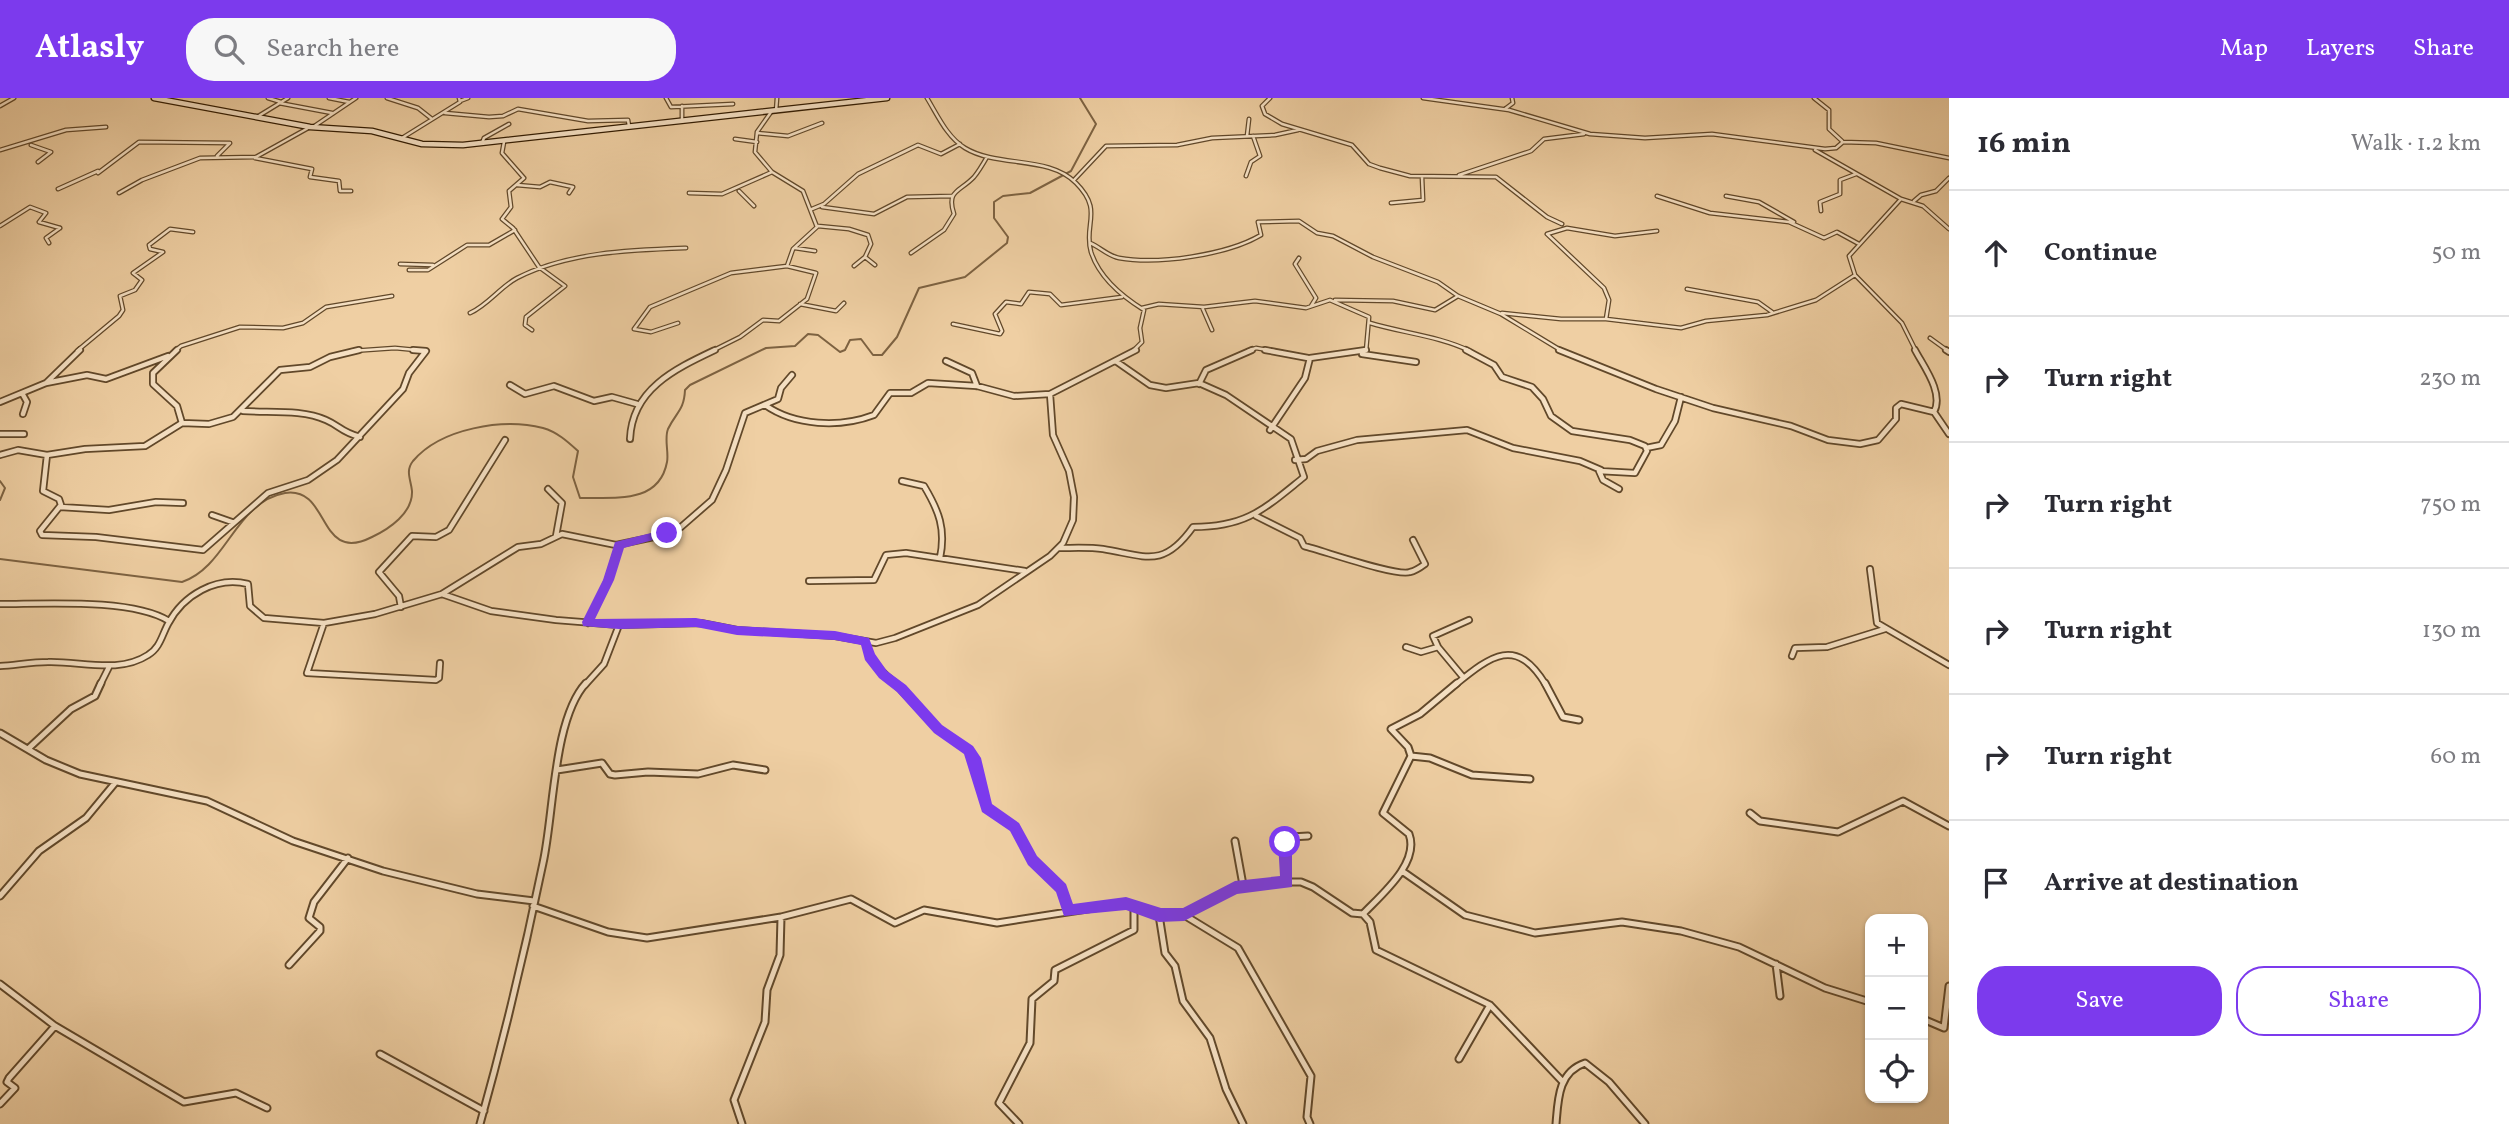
<!DOCTYPE html>
<meta charset="utf-8">
<style>
:root{--surface:#fff;--page:#f7f7f7;--text:#2b2b33;--muted:#7c7c81;--line:#e1e1e2;--accent:#7c3aed}
body{margin:0;font-family:Vollkorn,serif;background:var(--page);color:var(--text)}
.controls{position:absolute;right:21px;bottom:21px;display:grid;overflow:hidden;border-radius:14px;box-shadow:0 2px 5px #0004}
.controls button{width:63px;height:63px;display:grid;place-items:center;padding:0;border:0;border-bottom:2px solid var(--line);background:var(--surface);color:var(--text);font:35px sans-serif}
.stop{position:absolute;width:21px;height:21px;margin:-16px;border:5px solid #7c3aed;border-radius:50%;background:#fff}
.stop.end{background:#7c3aed;border-color:#fff;box-shadow:0 2px 7px #0008}
.list{margin:0;padding:0;list-style:none}
h2{display:flex;justify-content:space-between;align-items:center;height:91px;margin:0;padding:0 28px;font-size:30px}
h2 small{font-size:23px;font-weight:400;color:var(--muted)}
.list li{display:grid;grid-template-columns:46px 1fr auto;gap:21px;align-items:center;box-sizing:border-box;height:126px;padding:0 28px;border-top:2px solid var(--line)}
.list b{display:block;font-size:26px;white-space:nowrap}
.list em{font-size:23px;font-style:normal;color:var(--muted)}
.actions{display:flex;gap:14px;padding:21px 28px}
.actions a{flex:1;padding:16px 0;border:2px solid var(--accent);border-radius:28px;text-align:center;font-size:24px;color:var(--accent)}
.actions .main{background:var(--accent);color:#fff}
.icon{flex:none;width:38px;height:38px;fill:none;stroke:currentColor;stroke-width:2;stroke-linecap:round;stroke-linejoin:round}
.map{position:relative;flex:none;width:1949px;height:1026px;overflow:hidden}
header{display:flex;align-items:center;gap:42px;box-sizing:border-box;height:98px;padding:0 35px;background:var(--accent);color:#fff}
header strong{font-size:33px}
nav{display:flex;gap:38px;margin-inline-start:auto;font-size:24px}
.search{width:490px;height:63px;background:var(--page);display:flex;align-items:center;gap:18px;box-sizing:border-box;padding:0 24px;border-radius:28px;color:var(--muted);font-size:26px}
main{display:flex}
aside{flex:1;background:var(--surface)}
.map>svg:first-child{display:block}
</style>
<header>
<strong>Atlasly</strong>
<div class="search"><svg class="icon" aria-label="search" viewBox="0 0 24 24"><circle cx="10" cy="10" r="6"/><path d="M15 15l6 6"/></svg>Search here</div>
<nav><a>Map</a><a>Layers</a><a>Share</a></nav>
</header>
<main>
<div class="map">
<svg width="1949" height="1026" viewBox="0 0 1949 1026">
<rect width="100%" height="100%" fill="#efcfa3"/>
<filter id="stains"><feTurbulence type="fractalNoise" baseFrequency=".00286" numOctaves="4"/><feColorMatrix values="0 0 0 0 .2 0 0 0 0 .09 0 0 0 0 .02 0 0 0 .5 -.17"/></filter>
<radialGradient id="worn" r=".72"><stop offset=".6" stop-color="#630" stop-opacity="0"/><stop offset="1" stop-color="#630" stop-opacity=".3"/></radialGradient>
<g fill="none" stroke-linecap="round" stroke-linejoin="round">
<path stroke="#7d6241" stroke-width="2" d="M0,383l5,7 -5,12
M0,461l182,23c45,-15 53,-80 103,-89 46,-7 32,72 87,44 17,-8 41,-24 40,-46 -1,-11 -7,-20 1,-30 28,-33 90,-43 130,-33 14,4 24,13 35,23l-5,26 7,21c33,-1 79,7 87,-36 2,-10 -3,-23 1,-33 8,-17 16,-18 17,-39l5,-5 76,-37 29,-2 13,-12 10,1 22,17 5,-2 5,-10 11,-1 12,16h9l15,-18 22,-49 46,-11 42,-34 1,-6 -14,-19v-16l9,-6 27,-3 41,-22 25,-47 -16,-26"/>
<g stroke="#61482a" stroke-width="5">
<path id="street-far2" d="M268,0l13,4
M329,0l20,4
M387,0l31,10 14,11
M666,0l5,9 62,-3
M927,0c11,18 20,39 38,50 33,20 84,7 111,35 28,28 7,41 15,69 8,25 32,45 53,58l-4,18 2,14 -9,9
M1270,0l-8,8 3,8 17,10 70,21 17,19 11,4 30,8 86,1 51,40 15,7
M1423,0l86,12 81,24 55,4 67,-4 113,15 11,-1 7,-6 33,1 73,15
M1814,0l15,12v19l13,12
M460,3l8,-3
M279,5l53,10
M0,8l14,-8
M682,8v15
M1505,11l8,-6 -1,-5
M776,13l1,-13
M445,15l44,4 14,-1 15,-7 70,12 40,-1 1,6
M257,19l31,-19
M313,29l43,-29
M757,35l31,3 34,-13
M1247,38l2,-17
M402,40l58,-36 -1,-4
M735,41l22,3
M504,44l-2,11 22,25 -15,13 2,16 -9,12 11,9 26,39 26,19 -39,31 -1,8 7,5
M482,45l2,-5 25,-14
M31,47l20,7 -13,10
M0,52l66,-20 40,-3
M1815,52l86,49
M255,60l57,11 -2,8 29,4 1,10h11
M98,75l41,-31 91,1 -13,13
M1459,77l72,-24 13,-12 40,-5
M1246,78l5,-14 9,-6 -7,-20
M1074,82l32,-34 71,-1 35,-7 63,-3 23,-5
M517,87l23,2 10,-5 23,5 -4,6
M58,91l40,-18
M739,93l15,15
M119,95l23,-13 58,-22 56,-1 54,-30
M689,95l33,1 50,-22
M1657,98l53,17 79,9 35,16 13,-6 22,12
M1726,98l33,6 35,20
M1914,103l7,-6 15,-4 13,-13
M1391,105l32,-3 -1,-23
M822,109l52,7 33,-17 45,-1
M812,111l12,-5 34,-30 60,-29 23,9 19,-10
M1821,113l-1,-9 20,-8v-14l16,-6
M0,128l30,-19 16,6 -7,9 21,6
M818,128l31,3 19,6 3,9 -6,13 10,8
M49,145l-3,-5 14,-10
M1090,145c10,4 18,13 29,15 39,7 108,-3 142,-23l-3,-13 41,-1 18,12 16,3 40,21 65,25 20,14 43,18 61,37
M795,150l20,3
M911,155l33,-23 10,-16c-8,-24 6,-22 20,-37 5,-6 9,-13 13,-20
M1299,160l-4,6 21,34 -5,8
M400,166l33,1
M854,168l11,-9
M409,172h19l39,-25h22l26,-15
M1687,191l71,13 14,10
M1335,202l58,1 42,9 23,-14
M800,206l36,7 8,-8
M1202,209l10,23
M1142,210l17,-4 45,3 51,-6 51,7 24,-8 39,17 -3,34
M470,215c18,-8 30,-26 47,-35 51,-26 113,-28 169,-30
M1502,215l59,6h45l75,9 25,-7 61,-6 49,-15 39,-25
M1606,221l3,-19 -5,-12 -57,-54 20,-6 48,8 42,-5
M678,225l-27,9 -17,-3 16,-22 81,-34 56,-7 6,-17 24,-22 -14,-36 -31,-19 -17,-20 2,-20 14,-20
M1370,225c33,10 69,13 100,28
M953,226l47,10 2,-3 -7,-17 11,-12 15,2 8,-12 21,2 11,11 61,-8
M1930,240l18,13
M77,253l42,-35 4,-6 -3,-14 15,-6 7,-10 -9,-7 30,-21 -13,-3 -1,-4 21,-16 23,3
M175,253l6,-5 59,-19 43,1 20,-5 23,-16 66,-11
M352,253l43,-3 31,3
M712,253l28,-14 23,-17 16,1 28,-22 9,-26 -29,-7
M1248,253l8,-3 18,3
M1916,253l-14,-28 -47,-48 -6,-19 52,-57 22,7 26,23"/>
</g>
<g stroke="#61482a" stroke-width="8">
<path id="street-far1" d="M177,252l-24,23v11l24,22 5,17
M1265,252l43,8
M1466,252l28,15 8,12 30,10 11,12 8,17 21,15 58,9 15,6 2,5 -12,22 -36,-2 4,9 16,9
M1559,252l97,39 57,19 78,18 37,14 32,4 18,-4 18,-21v-11l5,-4 33,8 15,22
M1915,252c9,17 29,43 19,62
M1946,252l3,2
M1362,256l54,8
M946,263l26,12 5,13
M46,285l34,-33
M1199,286l7,-14 46,-20
M510,287l15,9 29,-8 40,15 18,-4 25,7
M22,295l5,9 -4,12
M0,304l46,-19 41,-8 19,4 62,-23
M765,307c30,21 75,23 109,10l16,-22h21l17,-10 49,3 37,10 36,-2
M243,313c26,2 59,-2 83,9 14,6 15,12 34,17
M1270,332l35,-52 5,-20 56,-8
M0,336h24
M630,341c2,-50 45,-70 85,-89
M1646,350l15,-3 14,-24 6,-24
M0,357l18,-5 29,5
M47,357l-4,36 16,8 2,6 -21,26 2,4 54,2 107,13 65,-57 40,-13 29,-20 66,-71 6,-16 17,-22 -13,-1
M47,357l38,-6 60,-3 37,-23 27,1 24,-7 47,-47 30,-3 20,-10 29,-7
M1295,362l11,-1 11,-8 40,-11 110,-10 46,18 67,13 21,9
M902,383l22,5c15,25 22,43 16,72
M548,391l14,14 -6,33
M60,409l49,3 47,-8 27,1
M212,417l20,7
M1256,418l44,22 4,8c20,5 93,31 106,26 5,-1 11,-5 15,-8l-12,-24
M1059,450c14,0 30,-1 44,1 43,7 60,20 90,-22 54,0 71,-18 111,-50l-13,-38 -65,-44 -27,-12 -33,5 -16,-3 -33,-23
M1870,471l7,54 72,42
M809,483l65,-1 12,-25 20,-2 119,18
M442,496l49,17 65,9 63,5 82,-2 36,7 98,6 41,7 19,-5 83,-33 72,-49 13,-13 10,-23 1,-23 -5,-26 -16,-36 -3,-41 86,-44
M0,506c44,0 132,-6 169,17
M401,509l-2,-11 -20,-24 33,-36 24,1 13,-7 56,-90
M324,525l-17,50 129,7 3,-2 1,-15
M588,525l20,-43 11,-35
M865,544c6,20 17,31 33,43
M1406,549l15,5 17,-5
M1792,558l3,-8 32,-1 58,-18
M0,568c16,-1 32,-4 48,-4 33,-1 71,12 100,-7 12,-7 14,-20 20,-31 15,-29 48,-48 80,-40l2,22 14,12 60,5 51,-9 67,-20 76,-47 23,-3 21,-10 54,11 43,-9 22,-9 31,-27 14,-30 19,-57 33,-14 3,-11 11,-13
M1463,579l-25,-30 -5,-11 36,-16
M100,587l9,-18
M585,587l19,-21 15,-39
M1455,587c37,-30 61,-49 91,0"/>
</g>
<g stroke="#61482a" stroke-width="9">
<path id="street" d="M895,585l43,46 31,21 9,20 9,38 27,19 19,34 28,27 8,23
M1545,585l18,34 16,3
M0,635l46,27 34,14 127,27 86,40 90,30 94,23 57,7
M29,650l42,-39 24,-13 6,-13
M1411,658l19,2 42,17 58,4
M557,672l45,-7 8,11 5,1 33,-3 50,2 35,-9 32,5
M1750,715l10,8 78,11 65,-31 46,25
M1235,743l8,44
M1402,773l63,44 70,18 87,-11 59,9 58,16 86,41 45,14
M1287,784l-4,-39 8,-6 17,-1
M0,798l39,-45 47,-33 29,-35
M533,808l75,26 39,6 134,-21 70,-18 44,24 29,-13 73,13 129,-20 33,12h25l51,-27 52,-6h14l12,5 39,26 11,1c18,-19 57,-51 46,-80l-26,-21 28,-57 -3,-9 -17,-18 29,-15 37,-31
M1363,816l7,8 6,28 114,55 72,76
M1159,817l6,38 10,13 8,35 27,37 16,51 17,35
M1184,817l54,33 73,128 -4,41 3,7
M1776,866l4,32
M289,867l31,-34v-4l-11,-9 5,-16 34,-44
M0,886l55,42 129,76 52,-9 31,15
M1923,921l21,9 5,-42
M380,956l104,57
M1459,961l31,-54
M0,1006l15,-16 -8,-6 2,-4 46,-52
M480,1026c24,-86 45,-173 63,-261 11,-49 10,-144 43,-180
M742,1026l-8,-24 31,-78 2,-32 13,-35 1,-38
M1019,1026l-20,-21 31,-60 2,-44 22,-18 1,-11 79,-40v-25
M1556,1026c2,-24 2,-52 29,-61l24,19 36,42"/>
</g>
<g stroke="#321b01" stroke-width="7">
<path id="secondary" d="M154,0l156,29 62,4 50,13 41,1 424,-47"/>
</g>
<use href="#street-far2" stroke="#f5e0c3" stroke-width="2.5"/>
<use href="#street-far1" stroke="#f5e0c3" stroke-width="4.5"/>
<use href="#street" stroke="#f5e0c3" stroke-width="5"/>
<use href="#secondary" stroke="#f5e0c3" stroke-width="4.5"/>
</g>
<path fill="#7c3aed" d="M667,431l4,1v5l-47,13 -10,32 -19,39 101,-1 41,8 98,5 34,7 6,16 12,17 19,14 36,40 31,21 8,12 11,46 27,19 18,33 29,28 7,20 53,-7 35,11h22l52,-27 45,-5 -2,-34 7,-6 7,6v45l-55,7 -53,27 -25,1 -33,-12 -62,6 -8,-24 -28,-27 -18,-34 -28,-19 -18,-58 -30,-21 -37,-41 -18,-14 -14,-18 -4,-15 -26,-5 -98,-5 -41,-8 -77,2 -36,-3 -1,-4 21,-42 12,-38z"/>
<rect width="100%" height="100%" filter="url(#stains)"/>
<rect width="100%" height="100%" fill="url(#worn)"/>
</svg>
<div class="controls">
<button>+</button>
<button>−</button>
<button><svg class="icon" aria-label="locate" viewBox="0 0 24 24"><circle cx="12" cy="12" r="6"/><path d="M12 2v4M12 18v4M2 12h4M18 12h4"/></svg></button>
</div>
<div class="stop" style="left:1285px;top:744px"></div>
<div class="stop end" style="left:667px;top:435px"></div>
</div>
<aside>
<h2>16 min<small>Walk · 1.2 km</small></h2>
<ul class="list">
<li><svg class="icon" aria-label="ahead" viewBox="0 0 24 24"><path d="M12 20V5M6 11l6-6 6 6"/></svg><div><b>Continue</b></div><em>50 m</em></li>
<li><svg class="icon" aria-label="right" viewBox="0 0 24 24"><path d="M7 20v-9h11M14 6l5 5-5 5"/></svg><div><b>Turn right</b></div><em>230 m</em></li>
<li><svg class="icon" aria-label="right" viewBox="0 0 24 24"><path d="M7 20v-9h11M14 6l5 5-5 5"/></svg><div><b>Turn right</b></div><em>750 m</em></li>
<li><svg class="icon" aria-label="right" viewBox="0 0 24 24"><path d="M7 20v-9h11M14 6l5 5-5 5"/></svg><div><b>Turn right</b></div><em>130 m</em></li>
<li><svg class="icon" aria-label="right" viewBox="0 0 24 24"><path d="M7 20v-9h11M14 6l5 5-5 5"/></svg><div><b>Turn right</b></div><em>60 m</em></li>
<li><svg class="icon" aria-label="arrive" viewBox="0 0 24 24"><path d="M6 21V4h12l-3 4 3 4H6"/></svg><div><b>Arrive at destination</b></div></li>
</ul>
<div class="actions"><a class="main">Save</a><a>Share</a></div>
</aside>
</main>
